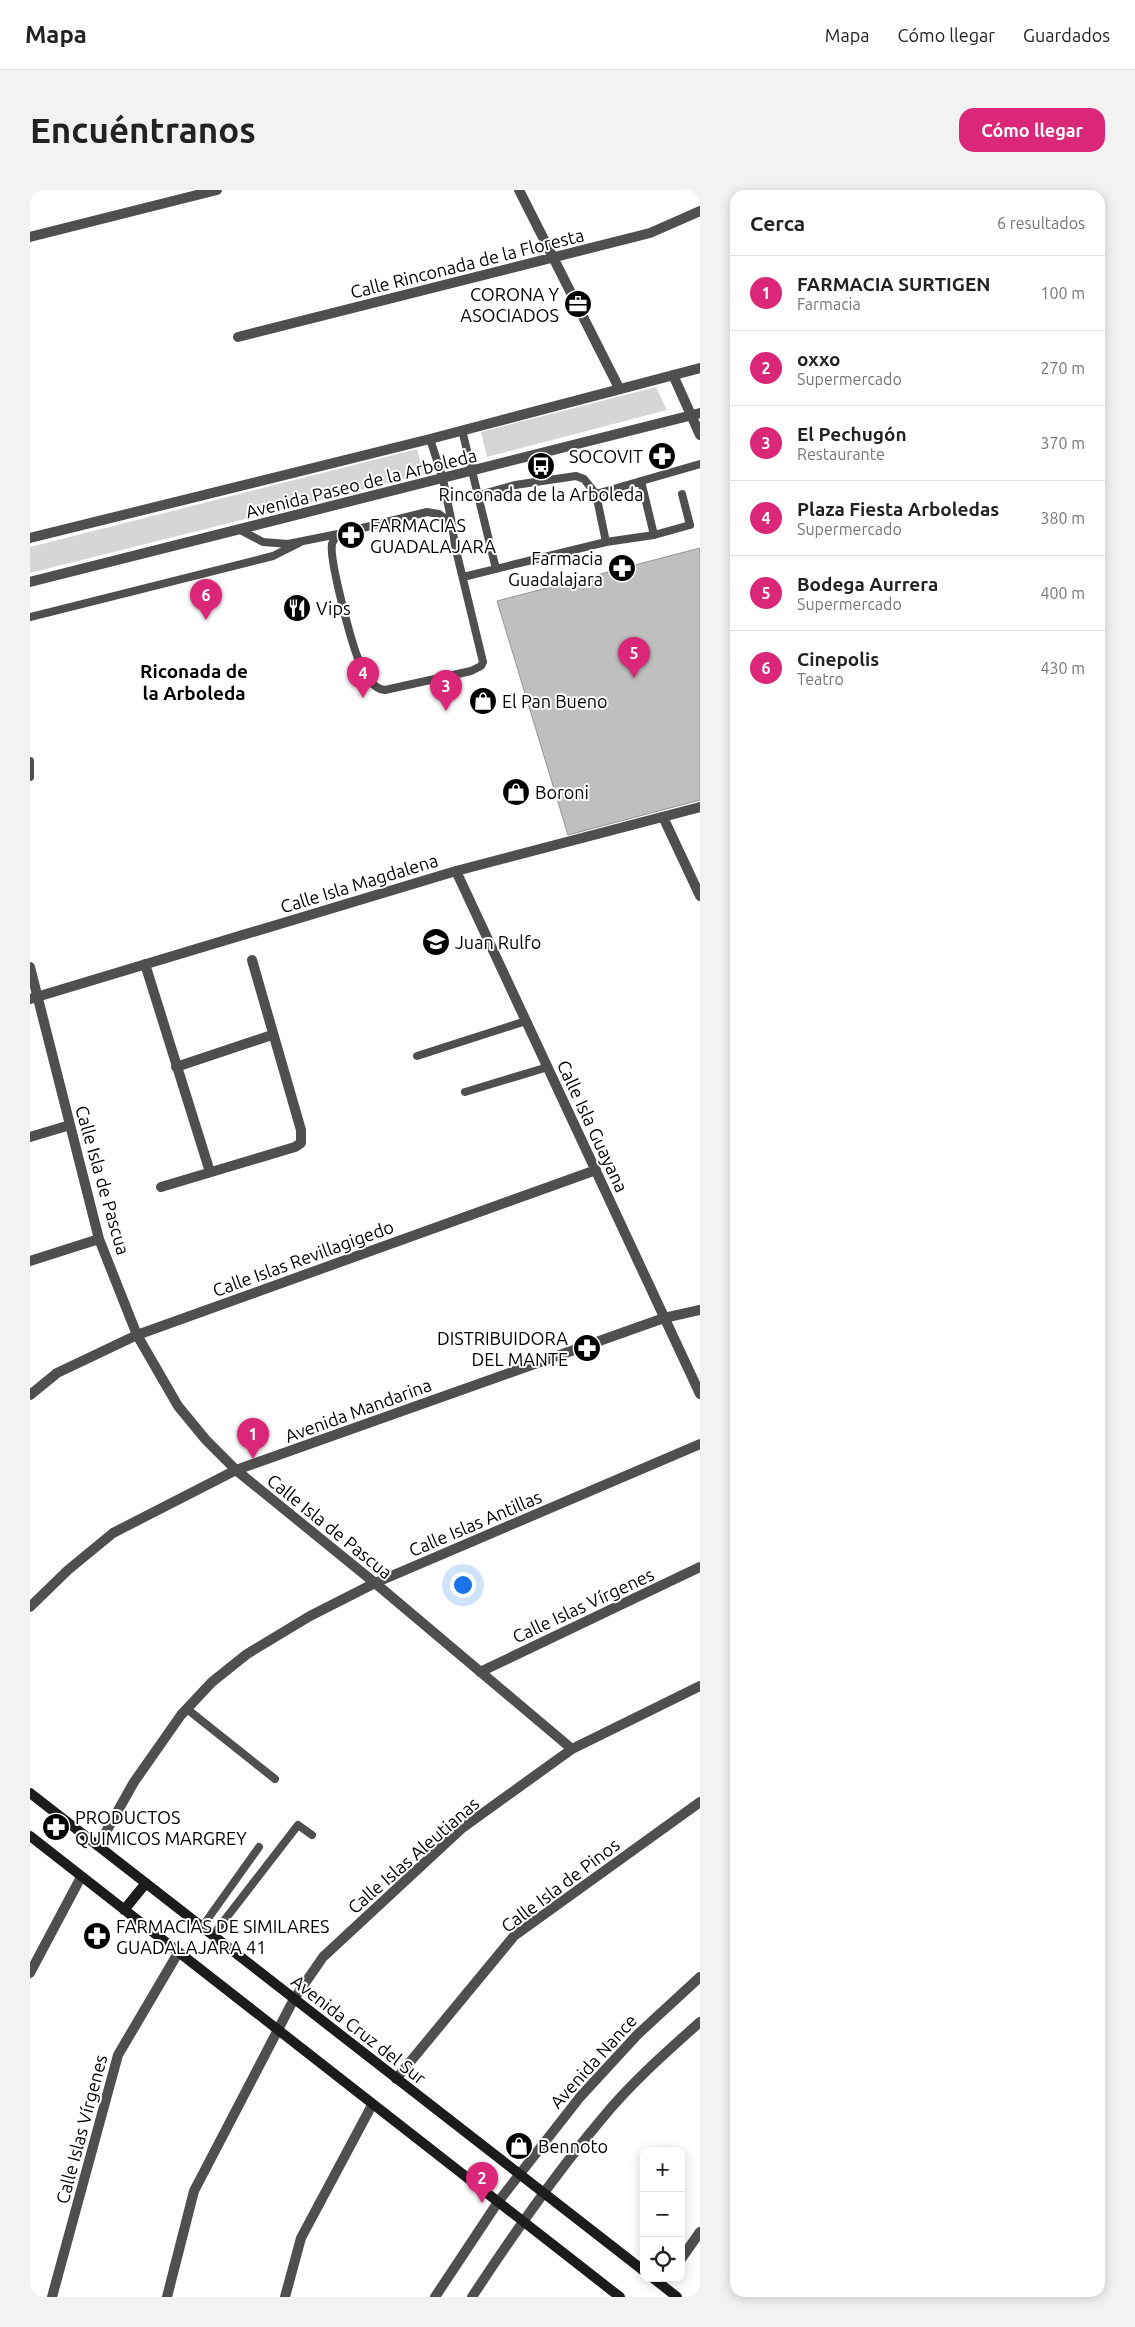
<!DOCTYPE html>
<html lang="es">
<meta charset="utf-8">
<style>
:root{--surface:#fff;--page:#f2f2f2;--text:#222;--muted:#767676;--line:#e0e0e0;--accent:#db2777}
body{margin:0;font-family:Ubuntu,sans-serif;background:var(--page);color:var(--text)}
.controls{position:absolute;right:15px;bottom:15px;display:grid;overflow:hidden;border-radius:10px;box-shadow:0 2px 12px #0003}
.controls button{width:45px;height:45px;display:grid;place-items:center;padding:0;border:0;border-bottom:1px solid var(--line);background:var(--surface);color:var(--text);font:25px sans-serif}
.you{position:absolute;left:432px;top:1394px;width:18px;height:18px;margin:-12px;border:4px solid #fff;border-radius:50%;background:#1a73e8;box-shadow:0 0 0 8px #1a73e833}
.badge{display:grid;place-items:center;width:32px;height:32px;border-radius:50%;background:var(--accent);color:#fff;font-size:16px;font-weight:700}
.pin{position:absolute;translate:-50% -41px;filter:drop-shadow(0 1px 2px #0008)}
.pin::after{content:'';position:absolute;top:26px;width:18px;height:15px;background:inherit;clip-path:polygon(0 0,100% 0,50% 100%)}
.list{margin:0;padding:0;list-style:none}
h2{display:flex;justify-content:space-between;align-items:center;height:65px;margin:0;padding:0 20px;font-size:21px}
h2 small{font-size:16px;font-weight:400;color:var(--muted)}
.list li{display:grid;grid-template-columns:32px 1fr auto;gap:15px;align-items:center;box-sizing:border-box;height:75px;padding:0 20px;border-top:1px solid var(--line)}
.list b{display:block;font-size:19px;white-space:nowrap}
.list p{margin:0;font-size:16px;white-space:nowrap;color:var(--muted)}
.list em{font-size:16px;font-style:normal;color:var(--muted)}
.icon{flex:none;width:28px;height:28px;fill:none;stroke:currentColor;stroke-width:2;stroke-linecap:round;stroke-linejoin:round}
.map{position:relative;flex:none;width:670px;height:2107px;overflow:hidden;border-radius:15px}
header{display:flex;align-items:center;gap:30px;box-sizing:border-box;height:70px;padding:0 25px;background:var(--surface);border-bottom:1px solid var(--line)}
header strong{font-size:24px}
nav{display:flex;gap:28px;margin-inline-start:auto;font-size:18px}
.intro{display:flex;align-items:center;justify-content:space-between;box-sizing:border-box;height:120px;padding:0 30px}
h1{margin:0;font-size:35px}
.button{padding:12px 22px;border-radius:15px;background:var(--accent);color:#fff;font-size:18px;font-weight:700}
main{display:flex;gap:30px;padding:0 30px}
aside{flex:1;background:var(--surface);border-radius:15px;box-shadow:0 2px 12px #0003}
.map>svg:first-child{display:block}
</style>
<header>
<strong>Mapa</strong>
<nav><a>Mapa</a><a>Cómo llegar</a><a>Guardados</a></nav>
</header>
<div class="intro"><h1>Encuéntranos</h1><a class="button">Cómo llegar</a></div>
<main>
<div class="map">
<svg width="670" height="2107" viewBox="0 0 670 2107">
<rect width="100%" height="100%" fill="#fff"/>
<path fill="#d6d6d6" d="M626,197l11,23 -180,47 -6,-25z
M387,259l7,25 -394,99v-26z"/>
<path fill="#bfbfbf" stroke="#939393" d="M670,358v252l-132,35 -71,-234z"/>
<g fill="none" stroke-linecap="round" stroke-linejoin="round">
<path stroke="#4f4f4f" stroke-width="8" d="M432,240l34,139
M400,249l13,40 9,45
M611,291l13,54
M566,304l10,48
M449,305l36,-10 61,-9 8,3 12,15 104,-30
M397,322l12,2 13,10 3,22 28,116 -2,4 -10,5 -86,19c-12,-1 -18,-13 -23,-23 -9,-15 -33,-108 -30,-123 1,-3 4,-7 6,-10z
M210,340l23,12 25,2 50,-10
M433,387l143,-35 48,-7 36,-10 -8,-31
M0,427l243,-61 28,-14
M0,571v16
M387,866l109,-35
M435,902l83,-25
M157,1519l88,70
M172,1737l57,-80
M183,1745l85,-110 14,10"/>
<path stroke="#4f4f4f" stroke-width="10" d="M489,0l100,198
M0,47l187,-47
M208,147l412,-104 50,-22
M643,185l27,60
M633,627l37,79
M426,681l244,523
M115,774l65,208
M0,777l69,272 38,96 41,71 28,34 30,30 139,113 197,166
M0,809l426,-128 244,-64
M146,877l96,-32
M0,947l40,-12
M131,997l134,-40 6,-4v-13l-49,-170
M0,1071l69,-22
M0,1205l27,-22 80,-38 459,-165
M0,1417l38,-37 45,-37 123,-63 428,-152 36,-8
M450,1482l220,-105
M68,1656l36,-64 47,-67 31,-33 35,-28 63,-38 65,-33 325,-139
M0,1783l51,-96
M366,1889l118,-143 186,-134
M651,2069l19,-27
M22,2107l66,-242 60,-102
M137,2107l27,-106 100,-192 29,-42 138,-128 111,-80 128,-63
M255,2107l16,-59 71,-133"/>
<path stroke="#4f4f4f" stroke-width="10" d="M0,348l400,-99 270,-71
M0,392l670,-169
M405,2107l63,-95 82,-105 57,-62 63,-58
M442,2107c40,-61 81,-120 128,-176 29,-36 65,-68 100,-99"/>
<path stroke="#1c1c1c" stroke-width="10" d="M0,1603l614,478
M0,1646l590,461
M94,1720l22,-27
M623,2088l24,19"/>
</g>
<defs>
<g id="office-disc" transform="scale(1.4375)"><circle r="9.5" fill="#000" stroke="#fff"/><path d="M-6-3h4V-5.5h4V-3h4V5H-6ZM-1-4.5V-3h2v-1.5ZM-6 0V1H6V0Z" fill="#fff"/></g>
<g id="pharmacy-disc" transform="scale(1.4375)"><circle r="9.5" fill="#000" stroke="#fff"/><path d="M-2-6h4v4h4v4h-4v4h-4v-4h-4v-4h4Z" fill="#fff"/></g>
<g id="bus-disc" transform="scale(1.4375)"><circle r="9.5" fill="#000" stroke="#fff"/><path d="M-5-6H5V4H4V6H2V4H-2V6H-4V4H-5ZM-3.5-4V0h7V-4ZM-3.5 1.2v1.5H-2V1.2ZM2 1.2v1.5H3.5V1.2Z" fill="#fff"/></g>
<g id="restaurant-disc" transform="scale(1.4375)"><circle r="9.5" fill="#000" stroke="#fff"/><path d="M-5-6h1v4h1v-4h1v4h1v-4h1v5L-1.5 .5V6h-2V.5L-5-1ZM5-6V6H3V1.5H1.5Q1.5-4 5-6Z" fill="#fff"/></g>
<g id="shop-disc" transform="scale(1.4375)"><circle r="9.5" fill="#000" stroke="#fff"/><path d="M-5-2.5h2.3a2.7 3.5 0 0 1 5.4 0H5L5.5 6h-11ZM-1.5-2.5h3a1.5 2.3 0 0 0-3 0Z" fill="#fff"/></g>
<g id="school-disc" transform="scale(1.4375)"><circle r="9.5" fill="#000" stroke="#fff"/><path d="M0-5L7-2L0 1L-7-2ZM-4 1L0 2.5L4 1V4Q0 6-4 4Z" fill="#fff"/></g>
</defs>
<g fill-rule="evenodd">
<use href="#office-disc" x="548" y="114"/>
<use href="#pharmacy-disc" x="632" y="266"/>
<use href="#bus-disc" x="511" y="276"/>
<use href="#pharmacy-disc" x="321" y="345"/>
<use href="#pharmacy-disc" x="592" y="378"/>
<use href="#restaurant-disc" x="267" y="418"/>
<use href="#shop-disc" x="453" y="511"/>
<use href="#shop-disc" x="486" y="602"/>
<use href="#school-disc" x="406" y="752"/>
<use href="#pharmacy-disc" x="557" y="1158"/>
<use href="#pharmacy-disc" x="26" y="1637"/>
<use href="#pharmacy-disc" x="67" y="1746"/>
<use href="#shop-disc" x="489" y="1956"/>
</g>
<g text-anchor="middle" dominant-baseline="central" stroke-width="4" stroke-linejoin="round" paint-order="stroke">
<g font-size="18" fill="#000" stroke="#fff">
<text transform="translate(437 73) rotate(-14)">Calle Rinconada de la Floresta</text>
<text transform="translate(331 293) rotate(-14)">Avenida Paseo de la Arboleda</text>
<text transform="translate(329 693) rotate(-17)">Calle Isla Magdalena</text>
<text transform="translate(563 936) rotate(65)">Calle Isla Guayana</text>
<text transform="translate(73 990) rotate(74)">Calle Isla de Pascua</text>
<text transform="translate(273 1068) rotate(-20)">Calle Islas Revillagigedo</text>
<text transform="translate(328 1220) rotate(-20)">Avenida Mandarina</text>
<text transform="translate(445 1333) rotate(-23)">Calle Islas Antillas</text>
<text transform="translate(300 1336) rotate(39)">Calle Isla de Pascua</text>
<text transform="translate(553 1415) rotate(-25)">Calle Islas Vírgenes</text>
<text transform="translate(383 1665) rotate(-41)">Calle Islas Aleutianas</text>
<text transform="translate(530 1695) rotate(-37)">Calle Isla de Pinos</text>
<text transform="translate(329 1839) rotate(38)">Avenida Cruz del Sur</text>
<text transform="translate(563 1871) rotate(-48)">Avenida Nance</text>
<text transform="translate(51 1939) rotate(-75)">Calle Islas Vírgenes</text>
</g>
<g font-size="18" fill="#000" stroke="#fff" text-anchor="start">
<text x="529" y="104" text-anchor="end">CORONA Y<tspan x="529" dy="21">ASOCIADOS</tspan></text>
<text x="613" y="266" text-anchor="end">SOCOVIT</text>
<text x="511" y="304" text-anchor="middle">Rinconada de la Arboleda</text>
<text x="340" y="335">FARMACIAS<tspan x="340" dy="21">GUADALAJARA</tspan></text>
<text x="573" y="368" text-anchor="end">Farmacia<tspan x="573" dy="21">Guadalajara</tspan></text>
<text x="286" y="418">Vips</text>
<text x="472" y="511">El Pan Bueno</text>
<text x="505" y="602">Boroni</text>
<text x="425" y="752">Juan Rulfo</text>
<text x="538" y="1148" text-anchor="end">DISTRIBUIDORA<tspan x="538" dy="21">DEL MANTE</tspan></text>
<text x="45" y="1627">PRODUCTOS<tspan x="45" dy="21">QUIMICOS MARGREY</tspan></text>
<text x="86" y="1736">FARMACIAS DE SIMILARES<tspan x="86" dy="21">GUADALAJARA 41</tspan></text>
<text x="508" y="1956">Bennoto</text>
</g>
<g font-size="19" font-weight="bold" fill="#000" stroke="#fff">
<text x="164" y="481">Riconada de<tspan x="164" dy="22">la Arboleda</tspan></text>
</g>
</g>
</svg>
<div class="controls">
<button>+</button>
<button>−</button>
<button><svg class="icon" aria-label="locate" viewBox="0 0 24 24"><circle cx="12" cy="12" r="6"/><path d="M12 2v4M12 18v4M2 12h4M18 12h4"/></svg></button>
</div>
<div class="you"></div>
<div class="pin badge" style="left:223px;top:1269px">1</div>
<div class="pin badge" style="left:452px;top:2013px">2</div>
<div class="pin badge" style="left:416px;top:521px">3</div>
<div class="pin badge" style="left:333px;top:508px">4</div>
<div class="pin badge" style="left:604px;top:488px">5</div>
<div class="pin badge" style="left:176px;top:430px">6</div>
</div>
<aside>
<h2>Cerca<small>6 resultados</small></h2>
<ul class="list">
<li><span class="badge">1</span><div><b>FARMACIA SURTIGEN</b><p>Farmacia</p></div><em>100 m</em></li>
<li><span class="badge">2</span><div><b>oxxo</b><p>Supermercado</p></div><em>270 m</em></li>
<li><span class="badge">3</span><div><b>El Pechugón</b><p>Restaurante</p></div><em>370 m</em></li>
<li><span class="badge">4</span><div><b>Plaza Fiesta Arboledas</b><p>Supermercado</p></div><em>380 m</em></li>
<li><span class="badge">5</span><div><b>Bodega Aurrera</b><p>Supermercado</p></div><em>400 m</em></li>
<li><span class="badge">6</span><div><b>Cinepolis</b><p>Teatro</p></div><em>430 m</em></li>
</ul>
</aside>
</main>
